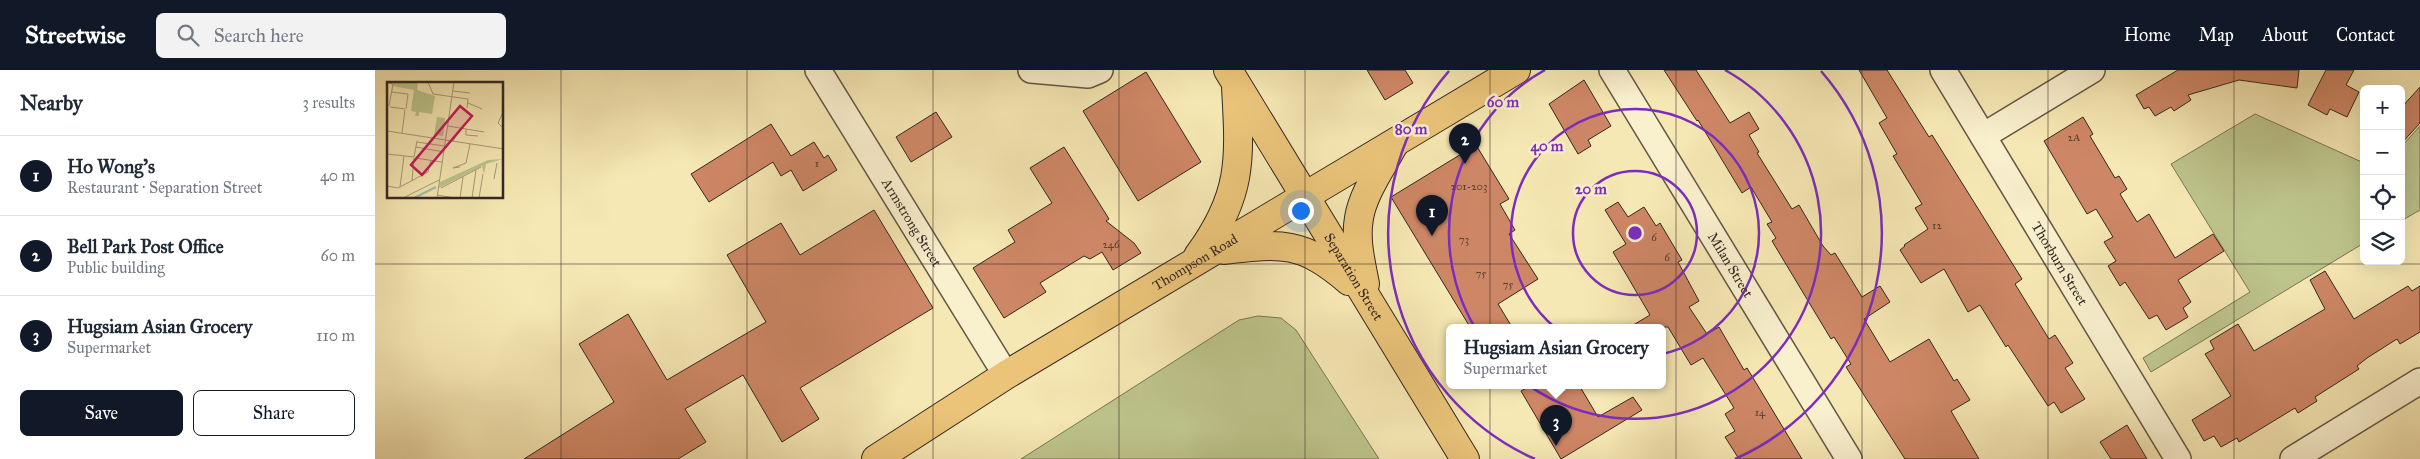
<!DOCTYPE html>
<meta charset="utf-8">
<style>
:root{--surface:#fff;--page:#f2f2f3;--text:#1f2937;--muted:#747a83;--line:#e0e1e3;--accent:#111827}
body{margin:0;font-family:"IM FELL Great Primer",serif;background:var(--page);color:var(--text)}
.controls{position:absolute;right:15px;top:15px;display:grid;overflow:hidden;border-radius:8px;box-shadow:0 5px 20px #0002}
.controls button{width:45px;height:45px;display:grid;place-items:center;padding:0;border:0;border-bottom:1px solid var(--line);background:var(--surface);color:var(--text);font:25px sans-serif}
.you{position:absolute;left:925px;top:140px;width:18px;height:18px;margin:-12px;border:4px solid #fff;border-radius:50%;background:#1a73e8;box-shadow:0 0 0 8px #1a73e833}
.badge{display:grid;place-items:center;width:32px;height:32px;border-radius:50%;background:var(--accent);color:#fff;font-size:16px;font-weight:700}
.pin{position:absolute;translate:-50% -41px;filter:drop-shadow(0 1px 2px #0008)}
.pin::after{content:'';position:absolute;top:26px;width:18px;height:15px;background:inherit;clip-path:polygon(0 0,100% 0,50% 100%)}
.popup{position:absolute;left:1071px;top:254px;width:220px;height:65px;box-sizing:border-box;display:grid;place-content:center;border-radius:8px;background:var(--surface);filter:drop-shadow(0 1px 4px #0005);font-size:16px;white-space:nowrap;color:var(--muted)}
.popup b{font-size:19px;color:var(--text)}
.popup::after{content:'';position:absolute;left:50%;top:100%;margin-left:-10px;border:10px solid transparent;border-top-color:var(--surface)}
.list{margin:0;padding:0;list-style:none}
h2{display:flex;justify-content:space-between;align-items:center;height:65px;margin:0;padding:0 20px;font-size:21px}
h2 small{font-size:16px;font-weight:400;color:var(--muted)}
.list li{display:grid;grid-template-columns:32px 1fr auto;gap:15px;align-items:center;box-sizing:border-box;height:80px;padding:0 20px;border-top:1px solid var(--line)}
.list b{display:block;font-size:19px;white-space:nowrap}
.list p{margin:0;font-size:16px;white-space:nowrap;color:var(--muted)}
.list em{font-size:16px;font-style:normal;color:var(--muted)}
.actions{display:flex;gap:10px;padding:15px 20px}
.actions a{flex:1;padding:11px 0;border:1px solid var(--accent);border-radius:8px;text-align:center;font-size:18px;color:var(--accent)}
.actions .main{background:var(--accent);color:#fff}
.icon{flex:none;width:28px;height:28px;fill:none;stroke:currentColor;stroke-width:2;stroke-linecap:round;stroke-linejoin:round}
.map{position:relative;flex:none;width:2045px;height:389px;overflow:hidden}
header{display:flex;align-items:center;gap:30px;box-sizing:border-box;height:70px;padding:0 25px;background:var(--accent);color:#fff}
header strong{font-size:24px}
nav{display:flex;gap:28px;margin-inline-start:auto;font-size:18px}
.search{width:350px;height:45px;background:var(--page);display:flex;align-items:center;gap:12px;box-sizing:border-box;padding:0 18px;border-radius:8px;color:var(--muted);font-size:19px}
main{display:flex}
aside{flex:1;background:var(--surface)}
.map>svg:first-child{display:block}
</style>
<header>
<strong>Streetwise</strong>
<div class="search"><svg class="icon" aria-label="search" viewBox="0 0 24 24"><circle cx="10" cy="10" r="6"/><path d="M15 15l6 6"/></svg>Search here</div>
<nav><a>Home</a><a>Map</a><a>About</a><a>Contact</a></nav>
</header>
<main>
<aside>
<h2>Nearby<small>3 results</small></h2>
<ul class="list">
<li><span class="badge">1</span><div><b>Ho Wong's</b><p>Restaurant · Separation Street</p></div><em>40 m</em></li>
<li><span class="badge">2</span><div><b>Bell Park Post Office</b><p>Public building</p></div><em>60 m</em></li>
<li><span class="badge">3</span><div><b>Hugsiam Asian Grocery</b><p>Supermarket</p></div><em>110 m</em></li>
</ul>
<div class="actions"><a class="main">Save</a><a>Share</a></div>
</aside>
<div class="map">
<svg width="2045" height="389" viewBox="0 0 2045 389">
<rect width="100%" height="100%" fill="#f6e8b4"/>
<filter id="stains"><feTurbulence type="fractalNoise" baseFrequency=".004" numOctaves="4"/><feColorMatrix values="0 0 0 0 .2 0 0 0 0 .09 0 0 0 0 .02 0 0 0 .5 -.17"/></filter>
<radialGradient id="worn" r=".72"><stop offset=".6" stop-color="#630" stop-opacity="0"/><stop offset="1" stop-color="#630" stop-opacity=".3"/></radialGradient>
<path fill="#bdc58c" stroke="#787656" d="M1880,44l109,49v80l-213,129 -8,-14 107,-66 -79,-128z
M2045,56v84l-19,11v-74z
M883,246l23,2 15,12 83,129h-358l218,-139z"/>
<path fill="#ce8766" stroke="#342720" d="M992,0h38l8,13 -28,17z
M1289,0h32l34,53 19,-11 10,17 -10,6 10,17 -2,1 35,56 7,-4 24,41 8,9 4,-2 27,44 18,-11 10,16 -26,17 26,43 39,-23 25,42 3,-2 13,21 -19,11 28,48h-74l-59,-92 5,-3 -17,-27 -3,2 -59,-98 4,-3 -9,-14 5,-2 -21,-35 -9,6 -44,-73 -1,1z
M1484,0h28l42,67 3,-2 90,144 -7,5 34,55 6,-4 18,28 -8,5 20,31 -24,14 -7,-11 -6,4 -40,-61 -2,2 -26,-42 -12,7 -24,-43 -23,14 -21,-33 5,-4 -1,-1 24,-16 -13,-21 7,-4 -29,-48 4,-2 -18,-31 8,-5z
M1803,0h121l-2,18 -58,-8 -51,15 3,5 -17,11 -3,-4 -16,9 -6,-9 -5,2 -8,-14z
M1951,0h28l-8,15 13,7 -12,25 -17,-8 -3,6 -19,-10z
M771,2l55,90 -63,39 -55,-90z
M1209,10l27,46 -23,14 3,6 -13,8 -29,-50z
M2045,17v36l-19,21v-36z
M561,42l16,25 -41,25 -15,-25z
M1708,47l10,17 -3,2 25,42 4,-2 8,13 -7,5 17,28 12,-8 26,44 38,-24 11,17 -46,29 13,22 -8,6 5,9 -22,13 -9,-15 -8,4 -24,-37 -5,4 -12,-20 8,-5 -12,-19 9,-5 -17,-28 -9,5 -43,-73z
M396,54l20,32 23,-14 10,16 4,-3 9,15 -34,21 -12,-21 -10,6 -8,-14 -64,40 -18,-28z
M1101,75l33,54 -9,5 15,26 -6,4 29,45 -40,25 14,23h-42l-79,-130z
M689,77l45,72 -3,2 28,22 7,10 -28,17 -11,-18 -12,7 -6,-3 -44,27 6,9 -42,26 -31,-50 42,-26 -7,-12 44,-27 -22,-35z
M1243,132l10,15 16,-10 12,19 4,-3 22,37 -4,2 21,39 -10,6 18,27 12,-7 25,43 3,-2 55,91h-63l-14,-22 10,-6 -10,-17 9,-6 -31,-50 -12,7 -23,-38h-38l20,-12 -37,-63 13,-8 -21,-34z
M499,140l59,98 -133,80 19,31 -37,23 -39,-67 -58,34 21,33 -28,17h-154l90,-57 -35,-58 49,-30 39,66 99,-58 -39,-67 54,-32 19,32z
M1950,201l29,48 54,-33 4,5 8,-5v46l-20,12 -3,-5 -30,19 -10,8 2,3 -44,28 2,4 -19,12 -3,-5 -56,34 -2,-4 -16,9 -7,-11 -10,5 -12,-21 39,-24 -26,-42 9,-5 -4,-8 28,-17 16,27 71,-42 -15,-29z
M1157,315h47l19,32 35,-20 9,13 -81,49 -40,-68z
M1752,355l20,34h-36l-11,-17z"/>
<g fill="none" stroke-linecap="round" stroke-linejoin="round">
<g stroke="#645745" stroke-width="28">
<g id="minor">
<path id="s1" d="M443,0l188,305"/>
<path d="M656,0l57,5 12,-5"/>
<path id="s2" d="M1237,0l237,389"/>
<path id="s3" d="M1568,0l235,389"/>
<path d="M1608,66l109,-66"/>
<path d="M1918,389l127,-78"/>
</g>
</g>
<g stroke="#342720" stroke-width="30">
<g id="major">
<path id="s4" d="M853,0l237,389"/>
<path d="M848,180c60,-7 79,-9 126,31"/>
<path d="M823,186c45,-61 42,-97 38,-169"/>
<path d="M990,214c-4,-21 -10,-44 -6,-66 4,-25 23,-51 35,-74"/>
<path id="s5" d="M501,389l130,-84 510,-305"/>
</g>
</g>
<use href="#minor" stroke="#f9f0ce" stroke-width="25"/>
<use href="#major" stroke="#ebc47a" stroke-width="28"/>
</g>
<path fill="none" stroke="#342720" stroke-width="1" stroke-opacity="0.55" d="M186,0v389M372,0v389M558,0v389M744,0v389M930,0v389M1115,0v389M1301,0v389M1487,0v389M1673,0v389M1859,0v389M0,194h2045"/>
<g fill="none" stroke="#7b2cbf" stroke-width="2.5">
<circle cx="1260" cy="163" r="62"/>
<circle cx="1260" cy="163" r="124"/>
<path d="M1350 0A186 186 0 1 1 1170 0"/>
<path d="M1160 389A247 247 0 0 1 1074 1M1446 1A247 247 0 0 1 1360 389"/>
</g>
<g text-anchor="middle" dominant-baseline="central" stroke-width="5" stroke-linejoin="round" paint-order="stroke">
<g font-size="11" fill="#5a3f32">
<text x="1699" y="67">2A</text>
<text x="442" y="93">1</text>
<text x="1094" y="116">201-203</text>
<text x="1562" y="155">12</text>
<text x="1279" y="167">6</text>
<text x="1089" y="169">73</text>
<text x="736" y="174">246</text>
<text x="1292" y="187">6</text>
<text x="1106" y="203">75</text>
<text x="1133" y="214">75</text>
<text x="1385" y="342">14</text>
</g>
<g font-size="14" fill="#342720" stroke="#f9f0ce">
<text stroke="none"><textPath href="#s1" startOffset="179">Armstrong Street</textPath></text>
<text stroke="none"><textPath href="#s5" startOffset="375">Thompson Road</textPath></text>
<text stroke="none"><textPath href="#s3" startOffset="226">Thorburn Street</textPath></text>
<text stroke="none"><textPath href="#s2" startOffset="228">Milan Street</textPath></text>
<text stroke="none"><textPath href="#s4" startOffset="242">Separation Street</textPath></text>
</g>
</g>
<g transform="translate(12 12)">
<rect width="116" height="116" fill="#f6e8b4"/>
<path d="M31,0l-1,8 18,6 -3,18 -13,-2v4h-4l1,-4 -5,-1 3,-21 -21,-4 -1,-3zM50,35l8,1 -2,18 -9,-1zM116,77l-17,5 -2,10 -2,-8 -43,22 1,-6 48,-22z" fill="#bdc58c"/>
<path fill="none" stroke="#9dc0aa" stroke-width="2.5" d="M27,116l22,-11"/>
<path fill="none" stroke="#a89b79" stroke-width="1" d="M41,0l5,12 35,5 -1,9M0,1l6,1 -4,22M66,9l17,2M4,10l17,2 -2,15M81,21l14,6M3,25l15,2M117,28l-6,13 6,6M61,44l36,6M79,47v6l12,1M0,49l117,18M15,51l3,-23M66,59l8,-13M30,60l27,4M29,65l28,5M0,72l27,3M27,75l3,-16M28,76l27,4M73,85l-7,1 13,-5 4,-19M107,97l3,-16M25,99l2,-23M0,104l11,2 30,-16 3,-12M13,105l4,-31M54,106l40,-21M50,113l18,3M16,116l36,-18M50,116l17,-116M73,116l3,-21M85,116l4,-28M92,116l4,-24"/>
<path fill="#c2185b" fill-opacity="0.15" stroke="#c2185b" stroke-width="2.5" d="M73,24l12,10 -50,59 -11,-10z"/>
<rect width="116" height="116" fill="none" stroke="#342720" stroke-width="2.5"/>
</g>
<circle cx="1260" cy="163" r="8" fill="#7b2cbf" stroke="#f9f0ce" stroke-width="2.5"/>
<g font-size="15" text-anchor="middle" font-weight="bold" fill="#7b2cbf" stroke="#f9f0ce" stroke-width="5" stroke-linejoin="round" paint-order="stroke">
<text x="1128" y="37">60 m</text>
<text x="1036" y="64">80 m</text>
<text x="1172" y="81">40 m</text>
<text x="1216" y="124">20 m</text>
</g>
<rect width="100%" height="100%" filter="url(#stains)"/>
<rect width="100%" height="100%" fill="url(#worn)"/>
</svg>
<div class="controls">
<button>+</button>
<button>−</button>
<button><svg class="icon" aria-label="locate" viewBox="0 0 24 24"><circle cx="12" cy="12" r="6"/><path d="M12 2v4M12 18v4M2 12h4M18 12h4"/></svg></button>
<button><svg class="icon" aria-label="layers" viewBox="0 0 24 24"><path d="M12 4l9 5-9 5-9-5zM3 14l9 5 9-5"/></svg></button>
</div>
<div class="you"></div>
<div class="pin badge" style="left:1057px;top:166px">1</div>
<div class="pin badge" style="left:1090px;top:94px">2</div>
<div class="pin badge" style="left:1181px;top:376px">3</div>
<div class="popup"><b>Hugsiam Asian Grocery</b>Supermarket</div>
</div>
</main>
